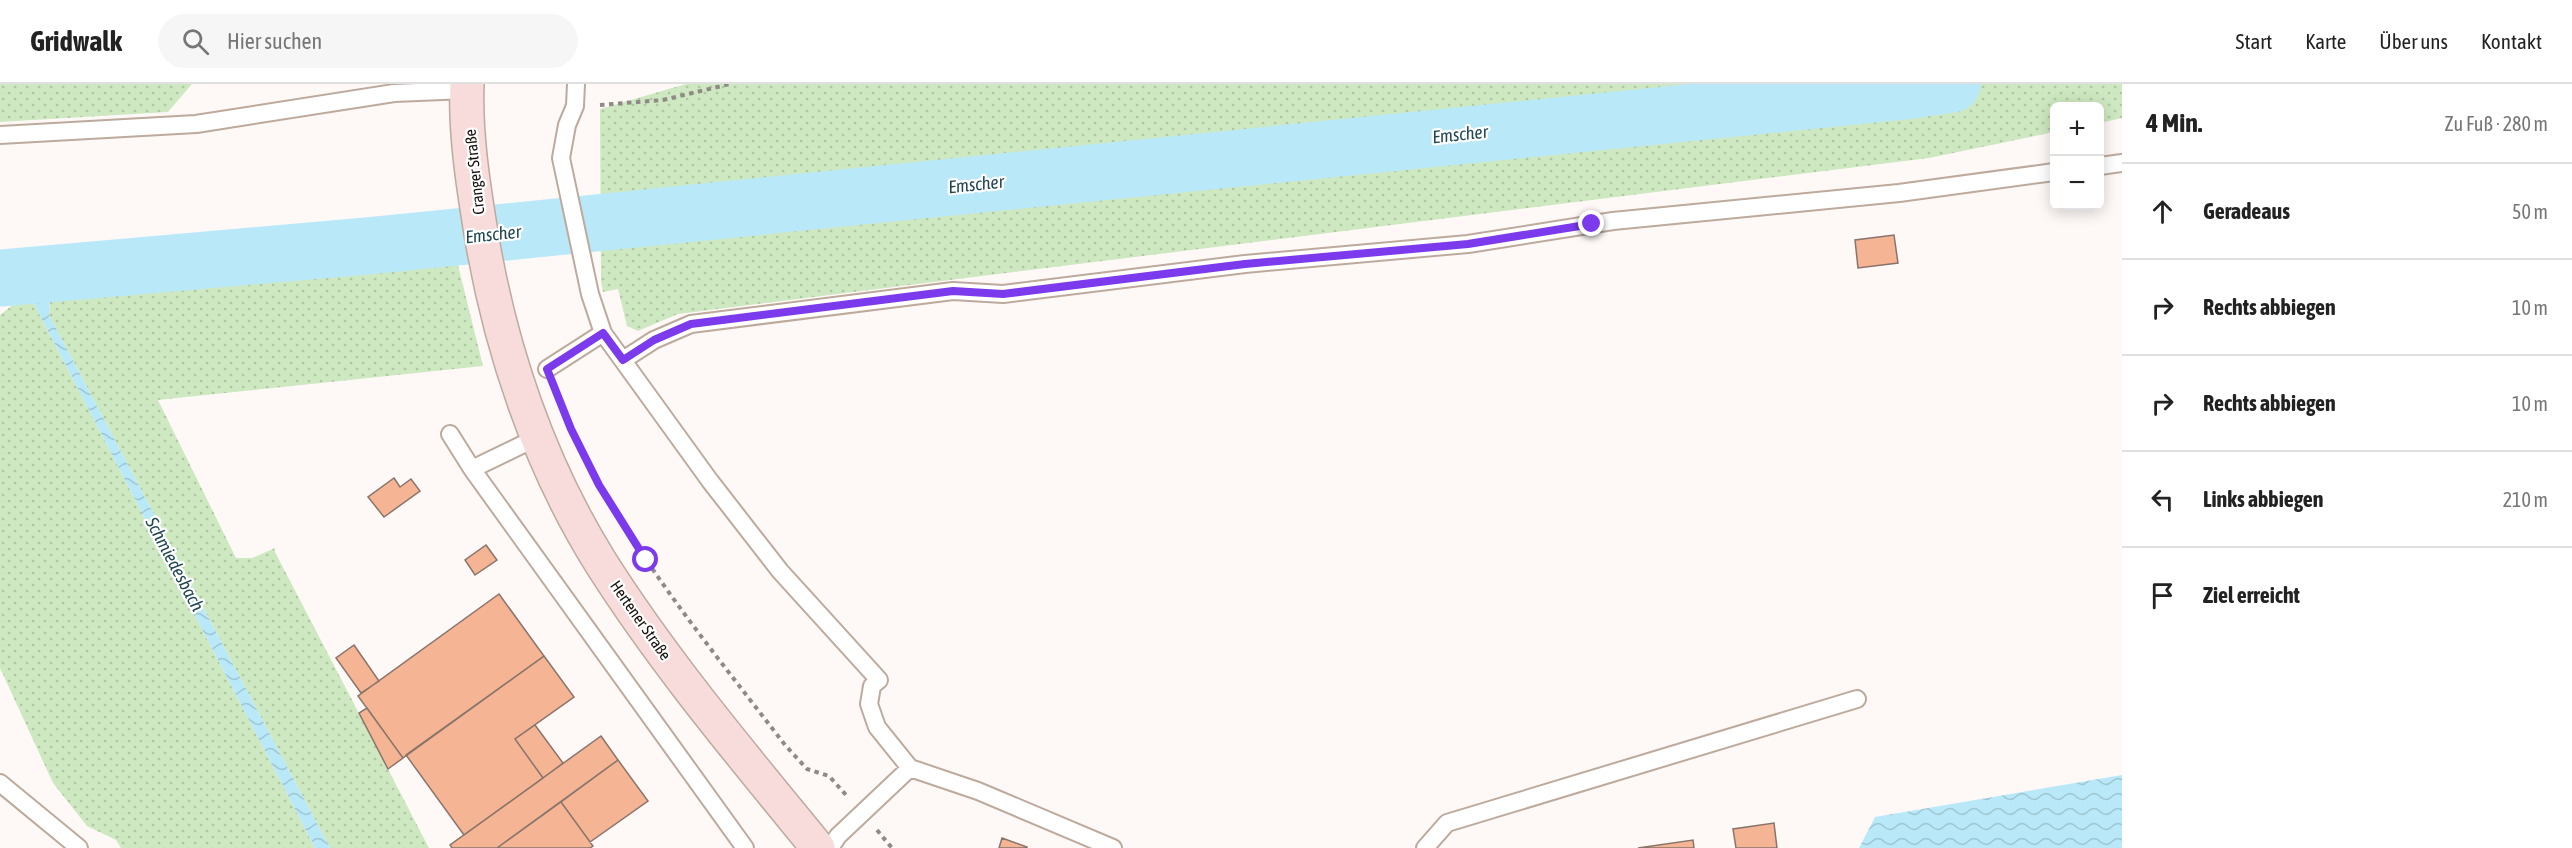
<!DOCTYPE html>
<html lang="de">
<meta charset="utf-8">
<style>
:root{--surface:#fff;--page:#f6f6f6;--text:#222;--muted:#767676;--line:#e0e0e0}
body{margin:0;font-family:"Asap Condensed",sans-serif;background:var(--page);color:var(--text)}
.controls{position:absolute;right:18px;top:18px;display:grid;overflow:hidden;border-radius:9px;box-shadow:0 3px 15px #0003}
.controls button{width:54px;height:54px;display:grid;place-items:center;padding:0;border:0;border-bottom:2px solid var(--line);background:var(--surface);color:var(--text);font:30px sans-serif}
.stop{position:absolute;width:18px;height:18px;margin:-14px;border:4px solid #7c3aed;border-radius:50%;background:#fff}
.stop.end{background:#7c3aed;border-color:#fff;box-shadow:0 2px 6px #0008}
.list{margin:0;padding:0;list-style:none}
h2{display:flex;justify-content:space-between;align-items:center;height:78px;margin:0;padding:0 24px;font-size:26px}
h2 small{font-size:20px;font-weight:400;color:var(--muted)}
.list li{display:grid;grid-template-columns:39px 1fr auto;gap:18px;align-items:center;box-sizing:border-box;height:96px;padding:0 24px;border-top:2px solid var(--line)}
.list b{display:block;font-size:22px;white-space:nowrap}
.list em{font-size:20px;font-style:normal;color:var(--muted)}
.icon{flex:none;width:33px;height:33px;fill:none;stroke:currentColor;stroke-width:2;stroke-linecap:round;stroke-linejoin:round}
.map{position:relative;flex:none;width:2122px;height:764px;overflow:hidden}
header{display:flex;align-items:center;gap:36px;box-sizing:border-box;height:84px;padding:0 30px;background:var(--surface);border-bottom:2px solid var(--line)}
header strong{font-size:28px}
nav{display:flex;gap:33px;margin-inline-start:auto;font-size:21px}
.search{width:420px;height:54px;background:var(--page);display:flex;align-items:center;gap:15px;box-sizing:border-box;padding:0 21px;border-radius:33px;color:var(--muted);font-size:22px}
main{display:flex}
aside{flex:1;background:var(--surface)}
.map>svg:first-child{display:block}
</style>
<header>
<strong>Gridwalk</strong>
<div class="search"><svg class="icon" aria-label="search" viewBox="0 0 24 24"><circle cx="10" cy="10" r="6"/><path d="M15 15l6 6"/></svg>Hier suchen</div>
<nav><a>Start</a><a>Karte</a><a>Über uns</a><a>Kontakt</a></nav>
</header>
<main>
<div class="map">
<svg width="2122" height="764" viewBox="0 0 2122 764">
<defs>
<pattern id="grass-dots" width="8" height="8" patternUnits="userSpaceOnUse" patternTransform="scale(1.5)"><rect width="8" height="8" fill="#cee9c1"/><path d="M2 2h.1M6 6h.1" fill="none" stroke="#b0c7a4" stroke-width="1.8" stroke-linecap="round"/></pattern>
<pattern id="water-waves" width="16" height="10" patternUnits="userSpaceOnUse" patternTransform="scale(1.5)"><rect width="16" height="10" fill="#b9e8f8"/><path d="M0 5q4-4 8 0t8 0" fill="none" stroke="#9ec6d3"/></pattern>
</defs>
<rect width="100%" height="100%" fill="#fef9f7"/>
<path fill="url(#grass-dots)" d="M0,0h192l-24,28 -168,10z
M686,0h1436v34l-22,5v-17h-46v26l-125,26 -1251,156 -40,17 -11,-5 -9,-37 -15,3 -2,-11 -1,-172z
M458,181l25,101 -325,34 78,158h16l23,-10v4l154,296h-99l-281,-533 1,-15z
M33,218l282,546h-194l-5,-8 -29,-14 -34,-43 -53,-115v-353l15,-12z"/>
<path fill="url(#water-waves)" d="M50,216l-1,15 281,533h-15l-282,-546z
M2122,691v73h-263l16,-31z"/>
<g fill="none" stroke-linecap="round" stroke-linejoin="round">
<path stroke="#b9e8f8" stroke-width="9" d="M40,192l4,35"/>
<path stroke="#b9e8f8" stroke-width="57" d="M0,194l367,-32 1538,-155 47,-7"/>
</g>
<path fill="#f5b494" stroke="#88746a" stroke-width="1.5" d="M1894,151l4,28 -40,5 -3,-28z
M394,394l6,9 11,-8 9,12 -36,26 -16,-20z
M486,461l11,15 -22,15 -10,-15z
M499,510l45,62 -141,102 -45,-62z
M354,561l25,36 -18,12 -25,-35z
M544,572l30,41 -59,42 28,39 -79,57 -58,-80z
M367,624l36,50 -15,11 -29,-56z
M535,641l28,38 -20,15 -28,-39z
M601,652l17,24 -121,88h-45l-2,-3z
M618,676l30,41 -58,41 -29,-40z
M561,718l32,44 -3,2h-93z
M1774,739l3,25h-41l-3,-19z
M1002,754l25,9v1h-28z
M1693,756l1,8h-56z"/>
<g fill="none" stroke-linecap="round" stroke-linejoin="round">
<g stroke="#bdaa9d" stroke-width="20">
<path id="service" d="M576,0l-1,22 -8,19 -6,33 29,136 13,39 107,148 70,90 99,109 -7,6 -3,18 8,23 33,41 68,23 135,57
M0,51l196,-11 198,-31 73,-3
M2100,82l22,-3
M623,276l31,-20 37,-16 262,-33 50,3 242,-30 223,-20 145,-23 286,-28 155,-21
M547,285l56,-36
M450,350l22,35 273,379
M472,385l66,-32
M0,699l79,65
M830,764l8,-12 72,-68
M1425,764l22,-25 410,-124"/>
</g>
<g stroke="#bdaa9d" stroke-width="36">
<path id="secondary" d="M467,0c-2,49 6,100 14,149 19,115 58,231 120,330 64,101 142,193 217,285"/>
</g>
<path stroke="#908a87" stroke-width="4" stroke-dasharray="4.5 4.5" stroke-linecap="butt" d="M600,21l63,-5 67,-16
M583,369c53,106 130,198 202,292l22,24 22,7 17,19
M877,746l15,18"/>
<use href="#service" stroke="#fff" stroke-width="16"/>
<use href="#secondary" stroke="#f8dcdc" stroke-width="33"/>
</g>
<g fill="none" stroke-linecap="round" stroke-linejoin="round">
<path stroke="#7c3aed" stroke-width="8" d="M646,476l-47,-75 -28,-56 -24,-60 56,-36 20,27 31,-20 37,-16 262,-33 50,3 242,-30 223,-20 124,-20"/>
</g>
<g text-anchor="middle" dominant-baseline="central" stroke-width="4.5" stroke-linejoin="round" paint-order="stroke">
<g font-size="16" fill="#160f0b" stroke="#fff">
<text transform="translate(474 88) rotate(-96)">Cranger Straße</text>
<text transform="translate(641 536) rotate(55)">Hertener Straße</text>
</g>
<g font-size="18" font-style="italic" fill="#204652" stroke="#fff">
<text transform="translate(1460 50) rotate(-6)">Emscher</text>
<text transform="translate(976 100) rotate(-6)">Emscher</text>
<text transform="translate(493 150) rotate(-6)">Emscher</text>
<text transform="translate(175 480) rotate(62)">Schmiedesbach</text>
</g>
</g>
</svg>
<div class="controls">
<button>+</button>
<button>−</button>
</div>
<div class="stop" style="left:646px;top:476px"></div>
<div class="stop end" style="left:1592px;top:140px"></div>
</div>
<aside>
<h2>4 Min.<small>Zu Fuß · 280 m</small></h2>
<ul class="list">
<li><svg class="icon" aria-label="ahead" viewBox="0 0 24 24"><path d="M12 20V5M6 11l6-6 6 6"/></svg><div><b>Geradeaus</b></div><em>50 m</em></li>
<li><svg class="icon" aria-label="right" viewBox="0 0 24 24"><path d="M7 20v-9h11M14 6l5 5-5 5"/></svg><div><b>Rechts abbiegen</b></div><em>10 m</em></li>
<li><svg class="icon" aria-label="right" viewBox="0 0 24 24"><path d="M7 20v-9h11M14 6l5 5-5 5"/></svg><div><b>Rechts abbiegen</b></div><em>10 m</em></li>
<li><svg class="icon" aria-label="left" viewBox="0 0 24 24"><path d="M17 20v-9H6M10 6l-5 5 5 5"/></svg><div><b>Links abbiegen</b></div><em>210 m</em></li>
<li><svg class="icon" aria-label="arrive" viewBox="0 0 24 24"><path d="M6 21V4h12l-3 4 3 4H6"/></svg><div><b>Ziel erreicht</b></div></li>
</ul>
</aside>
</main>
